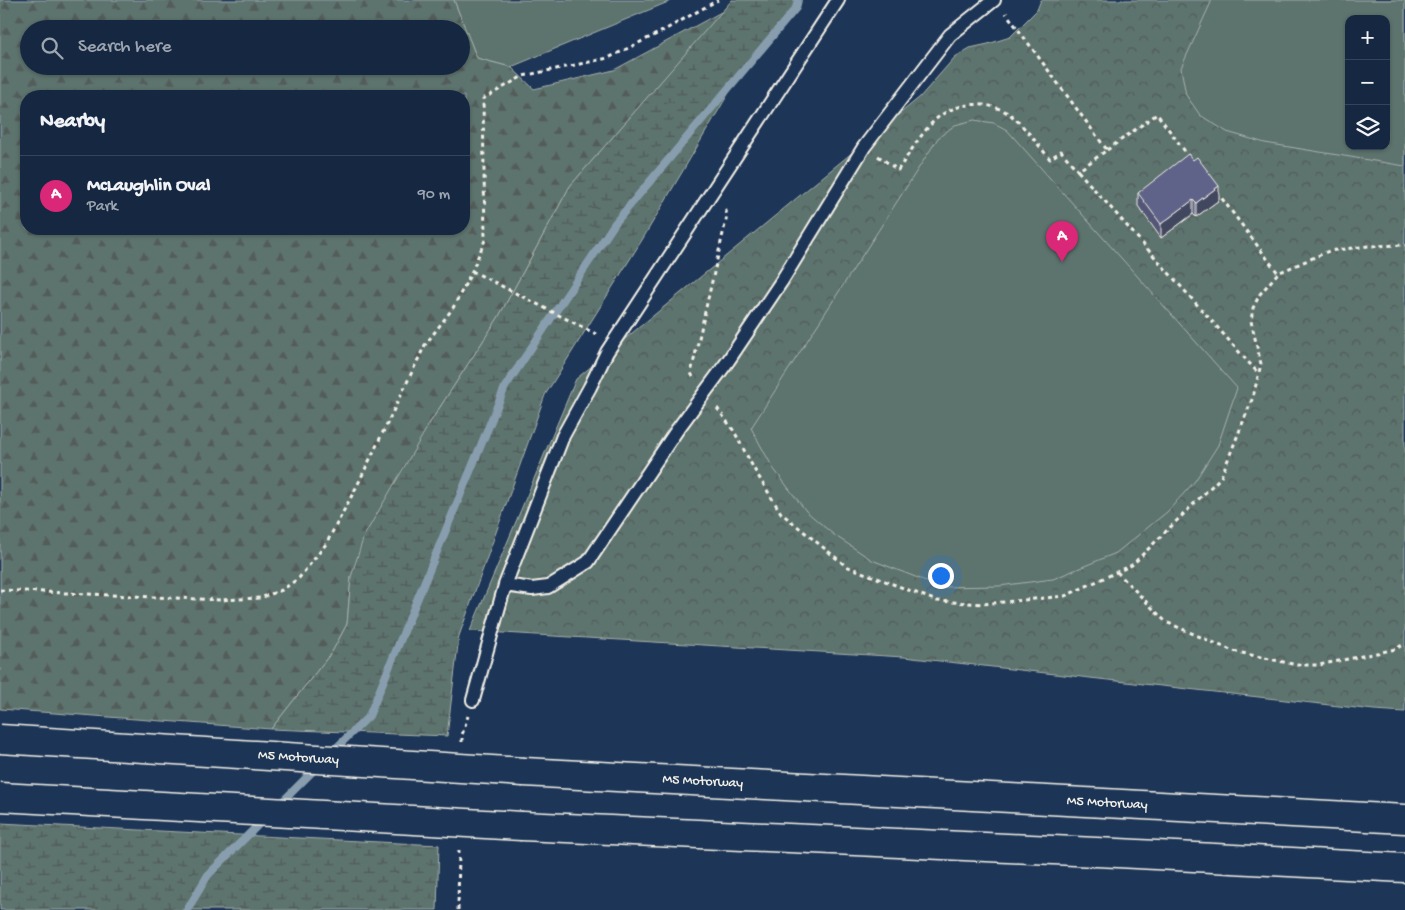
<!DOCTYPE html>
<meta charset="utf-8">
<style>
:root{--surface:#162841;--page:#1f3048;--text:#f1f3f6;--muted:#9ea6b1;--line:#35445a;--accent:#db2777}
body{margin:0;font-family:"Gochi Hand",sans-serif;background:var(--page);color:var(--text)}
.controls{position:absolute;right:15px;top:15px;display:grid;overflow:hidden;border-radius:10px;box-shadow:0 1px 4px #0004}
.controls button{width:45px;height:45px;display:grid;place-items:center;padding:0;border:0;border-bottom:1px solid var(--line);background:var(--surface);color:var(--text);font:25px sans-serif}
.you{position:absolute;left:940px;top:575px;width:18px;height:18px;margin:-12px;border:4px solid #fff;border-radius:50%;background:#1a73e8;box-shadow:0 0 0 8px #1a73e833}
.badge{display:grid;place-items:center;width:32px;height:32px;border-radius:50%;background:var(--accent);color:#fff;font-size:16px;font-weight:700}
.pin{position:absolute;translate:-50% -41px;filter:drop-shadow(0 1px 2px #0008)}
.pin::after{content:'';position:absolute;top:26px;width:18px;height:15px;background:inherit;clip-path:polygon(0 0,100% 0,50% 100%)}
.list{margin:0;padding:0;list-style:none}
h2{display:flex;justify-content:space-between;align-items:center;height:65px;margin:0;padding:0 20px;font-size:21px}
h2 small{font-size:16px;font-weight:400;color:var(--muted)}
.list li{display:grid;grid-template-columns:32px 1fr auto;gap:15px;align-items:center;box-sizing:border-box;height:80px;padding:0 20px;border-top:1px solid var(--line)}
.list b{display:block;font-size:19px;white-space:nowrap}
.list p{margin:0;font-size:16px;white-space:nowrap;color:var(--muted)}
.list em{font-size:16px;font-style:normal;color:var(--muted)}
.icon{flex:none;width:28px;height:28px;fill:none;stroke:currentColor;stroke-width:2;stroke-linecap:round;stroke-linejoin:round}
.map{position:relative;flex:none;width:1405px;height:910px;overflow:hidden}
.search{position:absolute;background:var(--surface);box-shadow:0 1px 4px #0004;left:20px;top:20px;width:450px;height:55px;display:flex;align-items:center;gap:12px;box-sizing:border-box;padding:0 18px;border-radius:28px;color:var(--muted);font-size:19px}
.panel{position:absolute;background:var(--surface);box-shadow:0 1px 4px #0004;left:20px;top:90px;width:450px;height:145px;border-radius:20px}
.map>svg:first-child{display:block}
</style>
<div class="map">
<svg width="1405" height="910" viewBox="0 0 1405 910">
<defs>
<pattern id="forest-firs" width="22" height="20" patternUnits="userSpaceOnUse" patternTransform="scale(1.25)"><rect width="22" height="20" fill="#5d736e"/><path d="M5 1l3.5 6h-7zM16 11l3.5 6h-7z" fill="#525b58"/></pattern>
<pattern id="wetland-marsh" width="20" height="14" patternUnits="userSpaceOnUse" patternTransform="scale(1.25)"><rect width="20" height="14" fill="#5d736e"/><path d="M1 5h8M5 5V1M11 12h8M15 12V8" fill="none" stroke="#525b58"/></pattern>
<pattern id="park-crowns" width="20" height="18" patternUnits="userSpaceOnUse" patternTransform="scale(1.25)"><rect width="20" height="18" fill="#5d736e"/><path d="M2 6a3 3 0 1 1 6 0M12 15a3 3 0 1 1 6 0" fill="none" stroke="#525b58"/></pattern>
</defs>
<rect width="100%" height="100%" fill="#1d3557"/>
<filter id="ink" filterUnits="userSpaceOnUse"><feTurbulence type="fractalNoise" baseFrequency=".02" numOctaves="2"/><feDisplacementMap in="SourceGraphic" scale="10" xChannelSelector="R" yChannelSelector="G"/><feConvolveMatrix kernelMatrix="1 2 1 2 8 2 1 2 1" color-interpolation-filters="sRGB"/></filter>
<g filter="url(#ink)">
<path fill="url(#forest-firs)" stroke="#a8b2ab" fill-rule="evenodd" d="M0,0h454l23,58 34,9 23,22 80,-19 109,-59 -153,175 -72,132 -67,103 -80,156 -4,47 -15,28 -61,77 -271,-20zM29,29h432v37h-432zM26,96h438v133h-438z"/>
<path fill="url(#wetland-marsh)" stroke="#a8b2ab" d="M732,0h66l-2,8 -56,66 -98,166 -97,155 -86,241 -12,100 -176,-7 61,-77 15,-28 4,-47 13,-41 67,-115 67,-103 72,-132z
M0,823l439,22 -2,65h-437z"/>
<path fill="url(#park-crowns)" stroke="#a8b2ab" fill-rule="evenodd" d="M1041,0h364v712l-31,-2 -470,-53 -434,-26 106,-252 344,-282 35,-40 15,-9 18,-4 22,-7 27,-27zM1349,19h37v127h-37z"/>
<path fill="#5d736e" stroke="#a8b2ab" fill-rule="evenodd" d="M454,0h219l-162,67 -34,-9z
M1212,0h193v166l-140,-23 -38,-11 -27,-17 -14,-20 -5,-27zM1349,19h37v127h-37z
M974,120l20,3 13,7 230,258 -19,57 -23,36 -28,31 -51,41 -63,26 -54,7 -58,1 -69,-27 -38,-25 -28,-24 -33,-43 -22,-40 187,-290 17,-13z"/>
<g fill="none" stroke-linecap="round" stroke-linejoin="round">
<path stroke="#889eae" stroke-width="8" d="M331,753l38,-37 136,-329 110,-164 181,-215 2,-8
M278,806l40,-40
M187,910l21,-35 56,-56"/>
<g stroke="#f4f1e8" stroke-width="16">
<path id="lane" d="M505,585l27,4 16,-2 40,-25 89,-132 51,-69 53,-79 83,-135 86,-112 44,-35
M473,700l32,-115 58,-149 27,-49 17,-35 231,-352"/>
</g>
<g stroke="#f4f1e8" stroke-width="31">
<g id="highway">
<path id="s1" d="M524,772l881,47"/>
<path d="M522,826l596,27 287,15"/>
</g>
</g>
<path stroke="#f4f1e8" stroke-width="3" stroke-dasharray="4 4" stroke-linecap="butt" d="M1107,150l50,-36 33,44
M878,156l20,14c11,-16 22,-35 36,-49 20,-20 56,-22 78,-5 13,11 27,30 38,43l11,-8 17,20 29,-21 -101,-137
M1078,171l180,202
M1217,192l61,81
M472,271l124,63
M693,377l-2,-4 36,-157 -2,-10
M717,408l17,23 20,38 27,44 65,53 91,35 46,3 82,-8 67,-31 89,-88 32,-80 8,-33 -10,-43 2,-13 7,-14 18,-21 51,-22 39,-5 37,-1
M1117,572l49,50 67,29 64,14h22l77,-16 9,-6
M0,590l220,10 40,-2 22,-8 17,-12 27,-34 32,-60 67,-139 28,-37 19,-37 13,-31 -2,-141 40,-23 85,-18 51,-25 59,-33
M462,742v-7l6,-19
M458,910l1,-62"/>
<use href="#lane" stroke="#1d3557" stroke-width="12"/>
<use href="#highway" stroke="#1d3557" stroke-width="28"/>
<g stroke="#f4f1e8" stroke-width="31" stroke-linecap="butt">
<g id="highway-bridge">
<path id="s2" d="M0,739l524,33"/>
<path d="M0,797l522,29"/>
</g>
</g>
<use href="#highway-bridge" stroke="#1d3557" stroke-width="28"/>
</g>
<path fill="#535676" stroke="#f4f1e8" d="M1193,160l26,40 -23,17 -3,-3 -32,24 -23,-32v-13z"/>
<path fill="#434660" stroke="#f4f1e8" d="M1219,186v14l-23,17v-14z
M1193,200v14l-32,24v-14z"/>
<path fill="#606489" stroke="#f4f1e8" d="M1188,154l5,6 4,-3 22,29 -23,17 -3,-3 -32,24 -23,-31z"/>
</g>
<g text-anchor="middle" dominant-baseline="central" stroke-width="5" stroke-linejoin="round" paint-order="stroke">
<g font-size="14" fill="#f4f1e8" stroke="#1d3557">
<text stroke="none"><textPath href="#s2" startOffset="299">M5 Motorway</textPath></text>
<text stroke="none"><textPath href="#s1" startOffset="179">M5 Motorway</textPath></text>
<text stroke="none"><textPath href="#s1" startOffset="584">M5 Motorway</textPath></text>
</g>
</g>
</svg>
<div class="controls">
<button>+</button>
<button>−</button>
<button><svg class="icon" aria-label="layers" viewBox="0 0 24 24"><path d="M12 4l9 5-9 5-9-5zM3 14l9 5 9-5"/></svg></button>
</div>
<div class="you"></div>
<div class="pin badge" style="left:1062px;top:262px">A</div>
<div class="search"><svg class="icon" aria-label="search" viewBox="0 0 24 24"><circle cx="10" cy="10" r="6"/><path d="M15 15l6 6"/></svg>Search here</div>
<section class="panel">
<h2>Nearby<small></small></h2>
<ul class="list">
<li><span class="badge">A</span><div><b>McLaughlin Oval</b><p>Park</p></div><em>90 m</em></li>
</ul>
</section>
</div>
